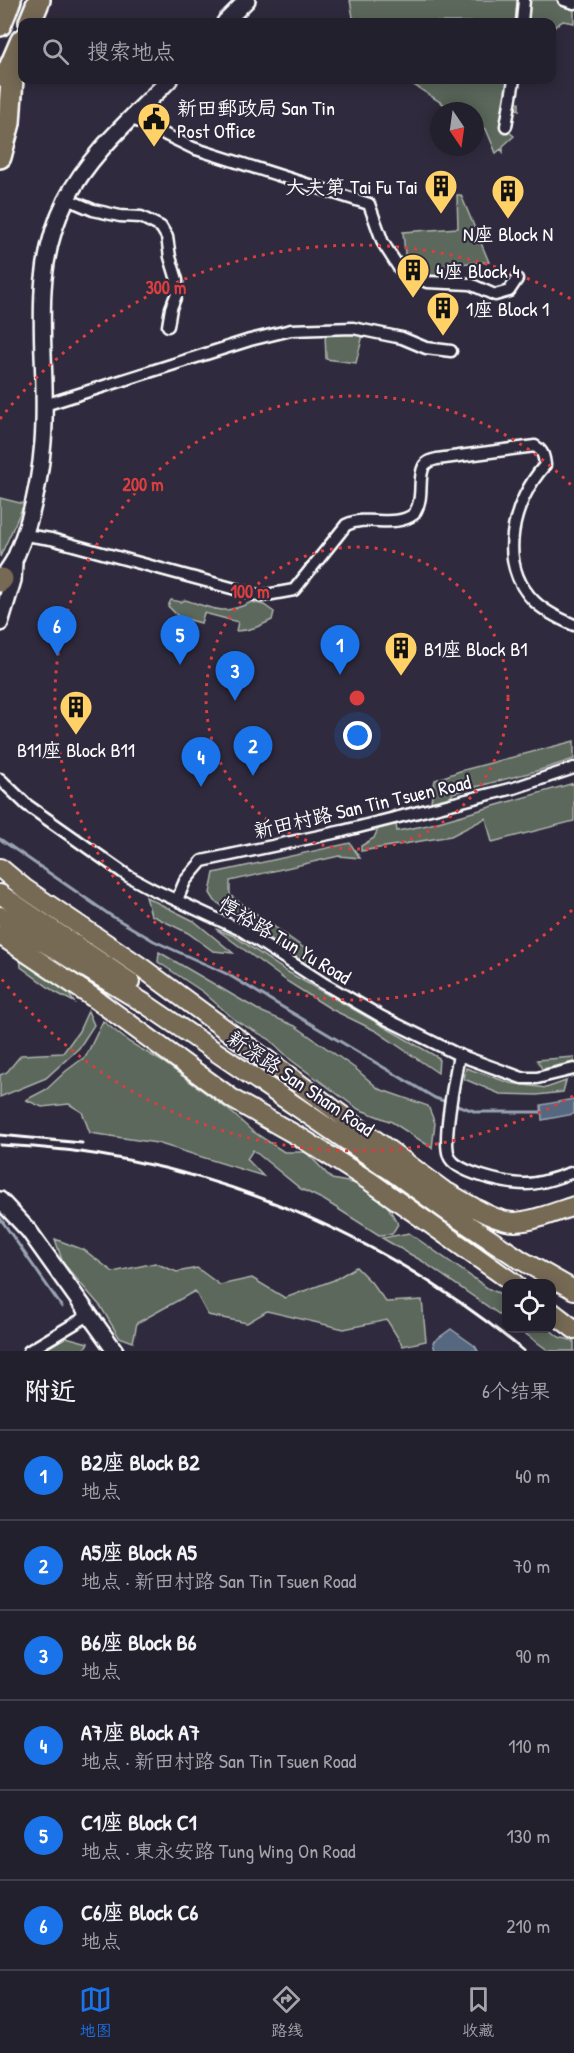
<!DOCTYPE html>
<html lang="zh">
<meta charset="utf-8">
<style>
:root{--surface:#23202e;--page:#2b2836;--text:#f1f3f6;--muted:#a3a3aa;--line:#403e4a;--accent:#1a73e8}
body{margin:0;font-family:"Patrick Hand","LXGW WenKai TC",sans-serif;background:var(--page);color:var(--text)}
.controls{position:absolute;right:18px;bottom:18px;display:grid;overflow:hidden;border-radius:12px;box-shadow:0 3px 15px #0003}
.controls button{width:54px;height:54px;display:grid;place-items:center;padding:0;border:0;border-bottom:2px solid var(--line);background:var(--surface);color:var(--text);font:30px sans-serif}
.compass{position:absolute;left:430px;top:102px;width:54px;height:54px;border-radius:50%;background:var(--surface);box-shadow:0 3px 15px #0003;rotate:167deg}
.you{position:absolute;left:358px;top:736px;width:21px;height:21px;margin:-15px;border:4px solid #fff;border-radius:50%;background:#1a73e8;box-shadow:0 0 0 9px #1a73e833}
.badge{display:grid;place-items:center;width:39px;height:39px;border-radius:50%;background:var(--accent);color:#fff;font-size:20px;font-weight:700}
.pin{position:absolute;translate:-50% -50px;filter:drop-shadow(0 2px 3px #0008)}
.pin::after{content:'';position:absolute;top:32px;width:21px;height:18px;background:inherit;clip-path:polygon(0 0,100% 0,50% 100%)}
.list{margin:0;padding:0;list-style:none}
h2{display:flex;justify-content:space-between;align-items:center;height:78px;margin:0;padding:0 24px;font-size:26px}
h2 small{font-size:20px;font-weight:400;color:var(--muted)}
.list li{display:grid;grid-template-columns:39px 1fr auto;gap:18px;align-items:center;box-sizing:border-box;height:90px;padding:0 24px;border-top:2px solid var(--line)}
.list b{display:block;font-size:22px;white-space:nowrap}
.list p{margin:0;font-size:20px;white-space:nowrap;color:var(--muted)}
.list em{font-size:20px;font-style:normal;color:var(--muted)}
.icon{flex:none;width:33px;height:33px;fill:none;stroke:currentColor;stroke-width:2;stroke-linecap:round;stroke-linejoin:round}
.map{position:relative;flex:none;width:574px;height:1351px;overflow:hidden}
.search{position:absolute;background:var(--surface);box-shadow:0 3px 15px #0003;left:18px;right:18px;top:18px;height:66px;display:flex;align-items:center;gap:15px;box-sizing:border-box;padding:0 21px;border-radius:12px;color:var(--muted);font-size:22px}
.sheet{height:618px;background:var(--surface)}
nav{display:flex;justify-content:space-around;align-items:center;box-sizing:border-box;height:84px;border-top:2px solid var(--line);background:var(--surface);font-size:16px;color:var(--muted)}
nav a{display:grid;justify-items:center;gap:3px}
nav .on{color:var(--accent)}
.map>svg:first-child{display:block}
</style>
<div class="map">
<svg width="574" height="1351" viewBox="0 0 574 1351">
<rect width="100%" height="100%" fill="#2f2a3d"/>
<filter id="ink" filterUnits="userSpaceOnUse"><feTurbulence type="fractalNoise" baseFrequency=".0167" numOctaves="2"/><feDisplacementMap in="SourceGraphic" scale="12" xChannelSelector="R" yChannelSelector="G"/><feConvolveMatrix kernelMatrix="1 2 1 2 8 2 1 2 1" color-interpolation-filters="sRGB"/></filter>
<g filter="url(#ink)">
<path fill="#5b675b" stroke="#adb3ad" stroke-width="1.5" d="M350,0h224v23l-11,-2 -11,7v-6h-203l4,-5z
M406,80h111l-7,17 9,6v7l-11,-5 -4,23 10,8 -11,10v6l-2,-3 -5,4 -10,-24 -11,-6v-12h-21z
M457,195h4l28,67 -35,2v10c-18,3 -33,2 -48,-9l-3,-33 55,-4z
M325,333l38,2 -7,28 -30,-4z
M0,498l24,6 -24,53z
M171,600l10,2 4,-2c31,9 37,16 67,2l12,3 10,7 -2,8c-12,6 -23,11 -36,11l2,-9 -34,-9 -3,10 -22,-6 -11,-11z
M574,741v18l-34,11 -87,23 -9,17 -13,-9 4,-21 25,-9z
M574,783v38l-82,21 -6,-24 -35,18 -90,15v-5l13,-8 10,-23 10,-5 3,21 31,-6z
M350,843l10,15 -21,-2 -109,25v14l81,58 -2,13 -94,-65 -5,-8 4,-20z
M146,897l48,24 39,32 -20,-2 -25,-18 -37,-18z
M216,929l18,7 52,35 153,87 -1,15 -62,-42 -45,-22 -43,-27z
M159,952l101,59 35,15 61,43 23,20 49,17 7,17 -3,25 -40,-26 -34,-13 -67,-49 -22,-21 -33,-18 -33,-29 -45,-30z
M20,956l45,32 9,14 -19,-10 -34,-25z
M88,1011l6,14 -15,23 -33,30 -46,19v-22l7,-3 14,-17 42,-2 16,-22z
M103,1021l26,21 34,20 67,49 22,20 32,21h22l26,27 31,6 21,15 14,24 -6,10 -13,1 -55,-35 -23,-11 -48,-39 -6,9 16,17 -106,-33 -67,-10 -8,-21 -13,-8 -27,3 -16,-7 21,-11 19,-18 20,-15z
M574,1057v5l-32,7 -5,-9z
M466,1068l44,15 36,5 20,-7 -3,11 -26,3 -37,-1 -36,-15z
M409,1233l80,56 17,7v23l-84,-58 -40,-23z
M55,1239l29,11 29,22 42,-9 22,9 20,-4 23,17 32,-7 33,20 49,-18 22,-13 15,15 15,20 36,-2 4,41 -23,5 -16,-26 -43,9 -77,-18 -20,12 -39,-8 -13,-24 -58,32 -4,19 -14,-5 -18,-30 -38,-44z
M519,1329h30l10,8 15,4v10h-25z
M66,1337l22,6 -5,8h-41z"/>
<path fill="#556780" stroke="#99a4b3" stroke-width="1.5" d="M574,1099v15l-32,6 -1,-15z
M451,1329l24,17 3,5h-43l-2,-9z"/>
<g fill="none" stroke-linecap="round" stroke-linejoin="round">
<path stroke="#99a4b3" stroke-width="3" d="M0,839l110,76 44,26 73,33 208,124 12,4
M454,1104l23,8h64
M0,1218l62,89"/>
<g stroke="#fff" stroke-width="15">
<path id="street" d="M564,0l10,3
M522,22l2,-22
M131,118l62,30 176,56 14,39 16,25 28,14 43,2 25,11 14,-4 8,-12
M506,126l8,-46
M67,199l26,11 27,6 21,1 20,10 6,10 3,20 7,23v13l-6,15 -3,18
M44,403h7l199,-63 41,-10 62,-2 49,10 24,10 25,3
M25,535l26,4 210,57 33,-6 52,-65c21,-11 48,4 68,-11 11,-17 3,-35 10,-48 3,-5 8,-6 13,-7l98,-13c8,5 9,10 10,19 -32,36 -49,98 -11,136 11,11 26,18 40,24
M0,779l27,26 101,71 24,13 89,41 82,53 59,34 77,38 63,23h15l37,-9
M177,900l8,-19 17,-20 141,-30 171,-43 60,-20
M459,1055c-4,22 -17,83 -10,101 6,17 59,28 76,28 17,0 33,-7 49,-12
M29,1351l60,-36"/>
</g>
<g stroke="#fff" stroke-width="20">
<path id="secondary" d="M225,22l22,-22
M0,583c4,-10 12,-17 16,-27 16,-37 24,-75 27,-114 7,-84 -17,-162 23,-242 24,-47 67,-83 103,-120
M0,623l13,-43 1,-17
M0,1200l29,31 86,120"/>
</g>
<g stroke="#fff" stroke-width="22">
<path id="primary" d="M0,868l24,20 117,79 302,223c19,10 50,32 72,32 20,-1 40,-10 59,-16
M0,894l130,88
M0,916l144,87 249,169 54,39 74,49 53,30
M0,935l94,63 140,102 69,39 68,43 144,102
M552,1312l22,17"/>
</g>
<g stroke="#fff" stroke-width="26">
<path id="highway" d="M30,22l9,-22
M0,25l10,-25
M6,77l16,-37
M0,157l9,-34 4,-59
M0,581l2,-2"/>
</g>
<use href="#street" stroke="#2f2a3d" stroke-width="10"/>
<use href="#secondary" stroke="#2f2a3d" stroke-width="15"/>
<use href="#primary" stroke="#766a54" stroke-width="18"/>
<use href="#highway" stroke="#766a54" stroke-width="21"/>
<path stroke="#fff" stroke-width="3" d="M0,1135l82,8
M0,1145c192,7 377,84 524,206"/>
</g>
</g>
<g fill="none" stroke="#da3e3e" stroke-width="3" stroke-dasharray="3 6">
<circle cx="357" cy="698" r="151"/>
<path d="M572 910A302 302 0 1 1 572 486"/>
<path d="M573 1096A453 453 0 0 1 0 977M0 419A453 453 0 0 1 573 300"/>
</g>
<defs>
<g id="civic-pin" transform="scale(1.725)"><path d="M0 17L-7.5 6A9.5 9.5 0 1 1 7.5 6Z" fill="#ffd166" stroke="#2f2a3d"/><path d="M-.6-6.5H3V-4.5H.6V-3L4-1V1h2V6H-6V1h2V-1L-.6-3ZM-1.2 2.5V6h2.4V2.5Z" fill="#111"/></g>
<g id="building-pin" transform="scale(1.725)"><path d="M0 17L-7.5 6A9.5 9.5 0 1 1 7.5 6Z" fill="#ffd166" stroke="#2f2a3d"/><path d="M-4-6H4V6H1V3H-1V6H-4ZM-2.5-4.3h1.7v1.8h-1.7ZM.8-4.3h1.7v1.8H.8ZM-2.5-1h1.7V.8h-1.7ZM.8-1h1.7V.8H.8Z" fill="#111"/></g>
</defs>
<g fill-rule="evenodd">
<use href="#civic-pin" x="154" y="119"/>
<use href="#building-pin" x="441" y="186"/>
<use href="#building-pin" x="508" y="191"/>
<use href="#building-pin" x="413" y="270"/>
<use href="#building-pin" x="443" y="308"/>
<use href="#building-pin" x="401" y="648"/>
<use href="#building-pin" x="76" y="707"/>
</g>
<g text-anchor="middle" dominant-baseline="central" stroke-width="4.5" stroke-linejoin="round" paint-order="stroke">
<g font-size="20" fill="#fff" stroke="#2f2a3d" text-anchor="start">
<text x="177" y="107">新田郵政局 San Tin<tspan x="177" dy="23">Post Office</tspan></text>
<text x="418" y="186" text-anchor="end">大夫第 Tai Fu Tai</text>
<text x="508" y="233" text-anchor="middle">N座 Block N</text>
<text x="436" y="270">4座 Block 4</text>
<text x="466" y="308">1座 Block 1</text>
<text x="424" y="648">B1座 Block B1</text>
<text x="76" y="749" text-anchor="middle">B11座 Block B11</text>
</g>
<g font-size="20" fill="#fff" stroke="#2f2a3d">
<text transform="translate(362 806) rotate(-13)">新田村路 San Tin Tsuen Road</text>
<text transform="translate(285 940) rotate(31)">惇裕路 Tun Yu Road</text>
<text transform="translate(301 1083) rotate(34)">新深路 San Sham Road</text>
</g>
</g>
<circle cx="357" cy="698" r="9" fill="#da3e3e" stroke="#2f2a3d" stroke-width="3"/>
<g font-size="18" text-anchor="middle" font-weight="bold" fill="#da3e3e" stroke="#2f2a3d" stroke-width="4.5" stroke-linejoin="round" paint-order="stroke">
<text x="166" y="294">300 m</text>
<text x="143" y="491">200 m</text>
<text x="250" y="598">100 m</text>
</g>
</svg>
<div class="controls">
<button><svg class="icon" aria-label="locate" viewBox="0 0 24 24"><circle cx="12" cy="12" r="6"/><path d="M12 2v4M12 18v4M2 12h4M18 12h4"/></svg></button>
</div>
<svg class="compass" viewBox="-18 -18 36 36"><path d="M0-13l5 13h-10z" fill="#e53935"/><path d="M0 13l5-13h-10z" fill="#a3a3aa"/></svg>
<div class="you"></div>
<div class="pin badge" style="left:340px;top:675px">1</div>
<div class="pin badge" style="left:253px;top:776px">2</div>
<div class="pin badge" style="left:235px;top:701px">3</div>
<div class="pin badge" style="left:201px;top:787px">4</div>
<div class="pin badge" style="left:180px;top:665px">5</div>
<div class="pin badge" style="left:57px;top:656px">6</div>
<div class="search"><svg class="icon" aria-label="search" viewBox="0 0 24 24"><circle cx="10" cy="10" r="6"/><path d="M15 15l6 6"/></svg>搜索地点</div>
</div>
<section class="sheet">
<h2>附近<small>6个结果</small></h2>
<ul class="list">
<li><span class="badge">1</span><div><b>B2座 Block B2</b><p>地点</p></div><em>40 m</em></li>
<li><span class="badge">2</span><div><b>A5座 Block A5</b><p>地点 · 新田村路 San Tin Tsuen Road</p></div><em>70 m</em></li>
<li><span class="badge">3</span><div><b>B6座 Block B6</b><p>地点</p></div><em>90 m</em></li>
<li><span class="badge">4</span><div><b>A7座 Block A7</b><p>地点 · 新田村路 San Tin Tsuen Road</p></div><em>110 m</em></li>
<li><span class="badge">5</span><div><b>C1座 Block C1</b><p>地点 · 東永安路 Tung Wing On Road</p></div><em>130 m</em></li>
<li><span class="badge">6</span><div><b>C6座 Block C6</b><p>地点</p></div><em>210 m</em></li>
</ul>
</section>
<nav>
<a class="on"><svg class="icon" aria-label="map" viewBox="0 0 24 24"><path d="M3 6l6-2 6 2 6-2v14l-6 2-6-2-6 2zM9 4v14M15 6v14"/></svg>地图</a>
<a><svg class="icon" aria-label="directions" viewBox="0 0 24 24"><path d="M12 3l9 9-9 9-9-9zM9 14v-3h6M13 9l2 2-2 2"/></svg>路线</a>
<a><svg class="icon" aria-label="saved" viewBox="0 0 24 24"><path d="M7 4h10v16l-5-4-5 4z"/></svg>收藏</a>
</nav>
